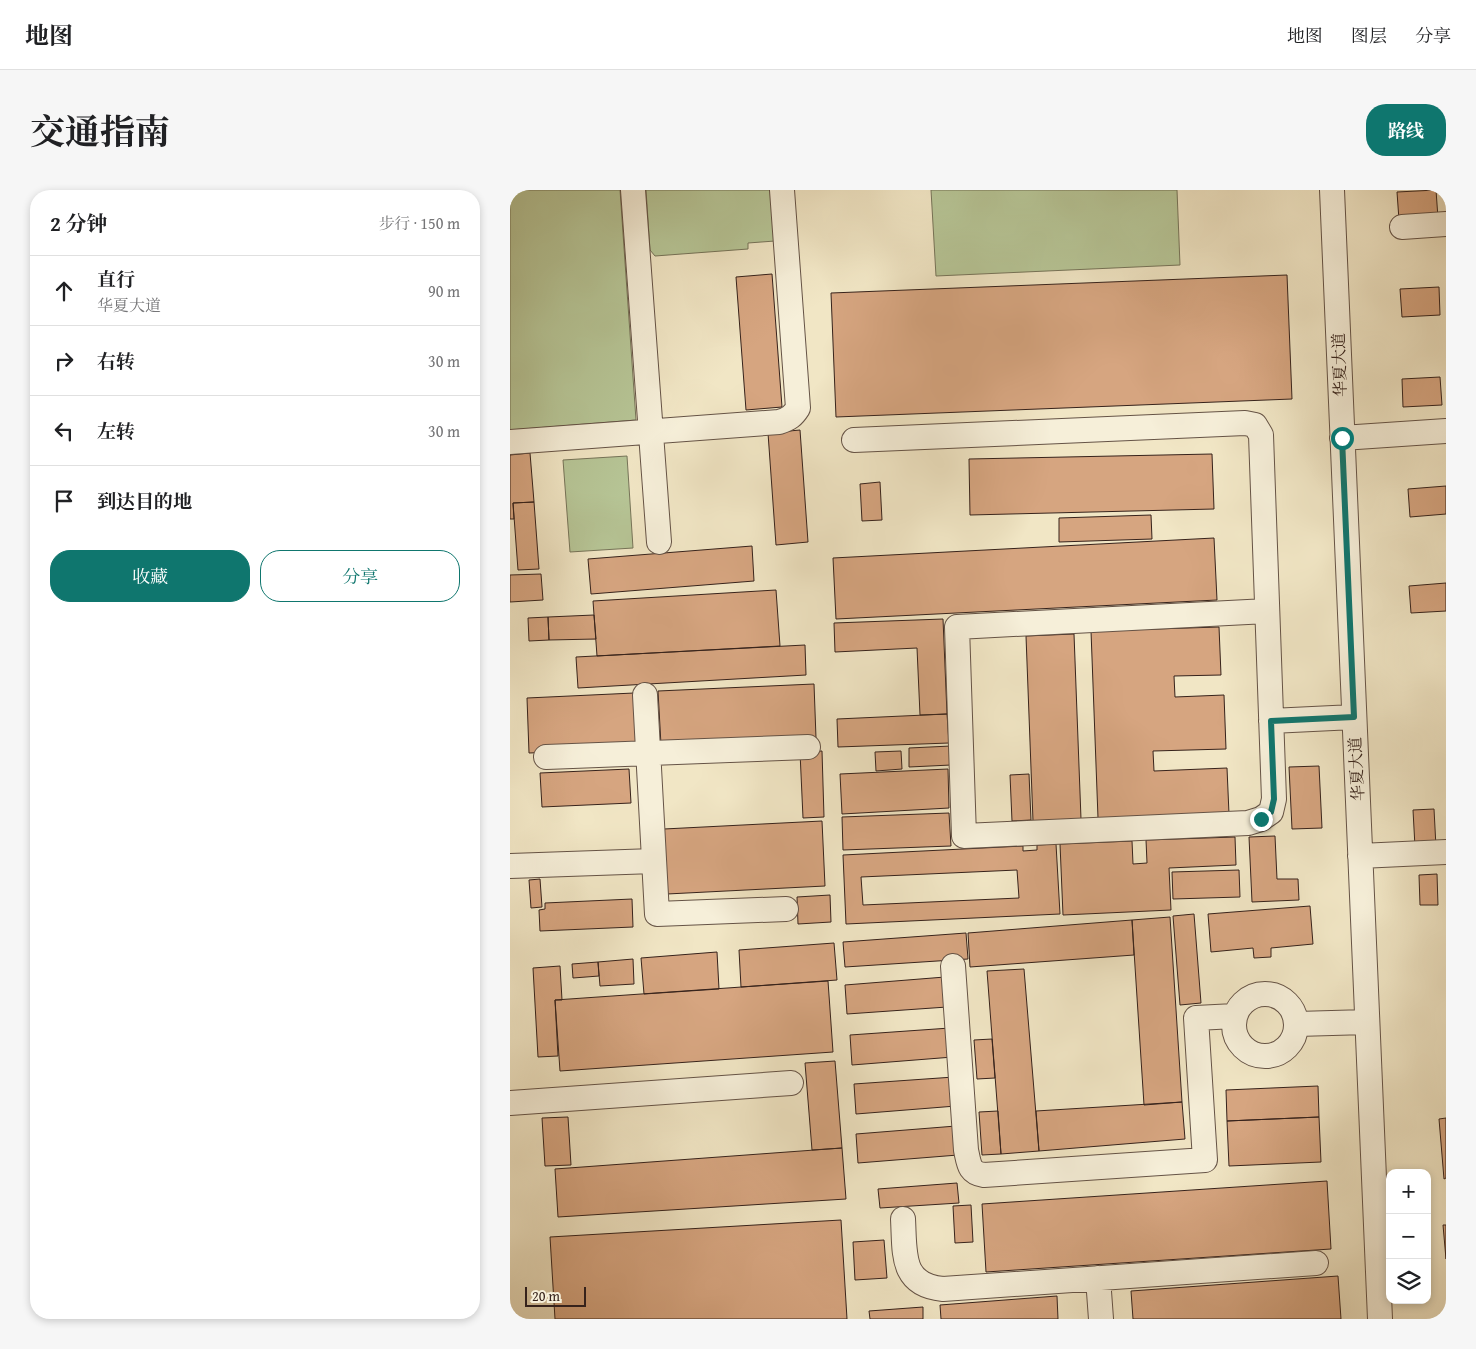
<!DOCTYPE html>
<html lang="zh">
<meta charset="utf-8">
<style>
:root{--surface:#fff;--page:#f6f6f6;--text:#202124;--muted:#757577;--line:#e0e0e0;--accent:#0f766e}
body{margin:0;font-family:"Gentium Book Plus","Noto Serif SC",serif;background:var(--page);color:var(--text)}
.controls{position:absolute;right:15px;bottom:15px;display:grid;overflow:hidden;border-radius:10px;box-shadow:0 2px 8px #0003}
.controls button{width:45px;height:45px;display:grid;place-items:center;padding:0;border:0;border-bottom:1px solid var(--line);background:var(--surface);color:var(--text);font:25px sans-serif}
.scale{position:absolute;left:15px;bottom:12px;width:61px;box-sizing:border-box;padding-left:5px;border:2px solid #36221b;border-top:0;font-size:14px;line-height:18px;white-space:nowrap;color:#36221b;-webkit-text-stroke:4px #f6efd9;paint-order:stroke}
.stop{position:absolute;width:15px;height:15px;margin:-11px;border:4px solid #0f766e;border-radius:50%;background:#fff}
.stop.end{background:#0f766e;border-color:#fff;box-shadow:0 1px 5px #0008}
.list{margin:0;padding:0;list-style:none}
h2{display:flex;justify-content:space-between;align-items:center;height:65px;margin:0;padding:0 20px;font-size:21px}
h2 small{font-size:16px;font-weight:400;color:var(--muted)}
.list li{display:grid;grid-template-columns:32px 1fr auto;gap:15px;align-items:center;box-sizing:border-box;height:70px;padding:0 20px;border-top:1px solid var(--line)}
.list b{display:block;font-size:19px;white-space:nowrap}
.list p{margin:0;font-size:16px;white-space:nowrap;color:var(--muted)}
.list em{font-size:16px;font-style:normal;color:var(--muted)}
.actions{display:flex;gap:10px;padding:15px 20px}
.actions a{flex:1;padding:11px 0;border:1px solid var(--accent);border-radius:20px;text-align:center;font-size:18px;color:var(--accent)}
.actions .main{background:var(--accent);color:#fff}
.icon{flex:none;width:28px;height:28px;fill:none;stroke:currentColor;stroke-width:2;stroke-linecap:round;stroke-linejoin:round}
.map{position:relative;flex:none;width:936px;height:1129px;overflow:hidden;border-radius:20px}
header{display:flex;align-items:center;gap:30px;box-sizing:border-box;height:70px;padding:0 25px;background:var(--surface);border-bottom:1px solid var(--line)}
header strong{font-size:24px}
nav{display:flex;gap:28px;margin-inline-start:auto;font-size:18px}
.intro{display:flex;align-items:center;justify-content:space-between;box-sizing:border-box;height:120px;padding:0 30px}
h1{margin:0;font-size:35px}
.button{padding:12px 22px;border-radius:20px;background:var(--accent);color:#fff;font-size:18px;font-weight:700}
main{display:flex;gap:30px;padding:0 30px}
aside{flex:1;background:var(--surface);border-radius:20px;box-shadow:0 2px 8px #0003}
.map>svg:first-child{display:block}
</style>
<header>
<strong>地图</strong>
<nav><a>地图</a><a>图层</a><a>分享</a></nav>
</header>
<div class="intro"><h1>交通指南</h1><a class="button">路线</a></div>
<main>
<aside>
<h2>2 分钟<small>步行 · 150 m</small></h2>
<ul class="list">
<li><svg class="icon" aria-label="ahead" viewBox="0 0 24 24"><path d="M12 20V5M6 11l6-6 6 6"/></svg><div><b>直行</b><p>华夏大道</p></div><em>90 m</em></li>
<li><svg class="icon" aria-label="right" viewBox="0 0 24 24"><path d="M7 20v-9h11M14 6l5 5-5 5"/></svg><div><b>右转</b></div><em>30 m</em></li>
<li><svg class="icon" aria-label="left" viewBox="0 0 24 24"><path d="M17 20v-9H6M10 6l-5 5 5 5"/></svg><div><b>左转</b></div><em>30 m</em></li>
<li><svg class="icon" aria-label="arrive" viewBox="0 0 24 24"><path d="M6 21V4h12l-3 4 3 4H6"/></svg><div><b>到达目的地</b></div></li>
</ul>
<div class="actions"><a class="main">收藏</a><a>分享</a></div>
</aside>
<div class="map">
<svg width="936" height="1129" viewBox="0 0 936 1129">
<rect width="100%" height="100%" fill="#f1e6c5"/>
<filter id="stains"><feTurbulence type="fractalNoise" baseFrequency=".004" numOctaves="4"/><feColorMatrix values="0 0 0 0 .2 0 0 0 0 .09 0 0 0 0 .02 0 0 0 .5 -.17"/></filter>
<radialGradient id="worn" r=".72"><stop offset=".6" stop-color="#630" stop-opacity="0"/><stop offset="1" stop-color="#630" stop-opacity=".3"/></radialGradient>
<path fill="#b7c697" stroke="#767459" d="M0,0h110l16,230 -126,10z
M136,0h125l4,51 -27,2v6l-93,7 -5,-6z
M421,0h246l3,75 -244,11z
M117,266l6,92 -63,4 -7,-92z"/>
<path fill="#d6a580" stroke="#36221b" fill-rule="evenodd" d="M926,0l2,28 -39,2 -2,-28z
M262,84l10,133 -36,3 -10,-133z
M777,85l5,124 -456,18 -5,-124z
M929,97l1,28 -38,2 -2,-28z
M930,187l2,28 -39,2 -1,-28z
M290,240l8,112 -32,3 -8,-112z
M20,263l4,49 -21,1 1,16h-4v-64z
M702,264l2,55 -244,6 -1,-56z
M370,292l2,38 -20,1 -2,-37z
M936,296v28l-36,3 -2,-28z
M24,312l5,67 -21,1 -5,-67z
M641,325l1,24 -93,3v-24z
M704,348l3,62 -381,19 -3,-61z
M242,356l2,35 -163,13 -3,-35z
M31,384l2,26 -33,2v-27z
M936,393v28l-35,2 -2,-27z
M266,400l4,56 -183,10 -4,-55z
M84,425l2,24 -47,1 -1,-23z
M38,427l1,23 -20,1 -1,-23z
M433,429l4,95 -27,1 -3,-67 -82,4 -1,-29z
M709,437l2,48 -47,1 1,21 49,-2 2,54 -73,2 1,20 73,-3 2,46 -131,4 -7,-187z
M564,444l7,185 -48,2 -7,-185z
M295,455l1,30 -228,13 -2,-31z
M304,494l2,54 -155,7 -3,-54z
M124,503l2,56 -107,4 -2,-55z
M437,524l2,29 -111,4 -1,-28z
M441,556v19l-42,2v-19z
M312,561l2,66 -21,1 -3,-66z
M391,561l1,18 -26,2 -1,-19z
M809,576l3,62 -30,1 -3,-62z
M119,579l2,34 -89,4 -2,-34z
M438,579l1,39 -107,6 -2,-40z
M519,584l2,46 -19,1 -2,-46z
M924,619l2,38h-21l-2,-37z
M439,623l2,33 -108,4 -1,-33z
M312,631l3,65 -158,8 -3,-65z
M765,646l2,43h21l1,21 -47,2 -3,-65z
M725,647l1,28 -67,3 2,42 -108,5 -3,-71 72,-3 1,23 14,-1 -1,-23z
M546,654l4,70 -214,10 -3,-69 180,-9v5l14,-1v-5zM507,680l2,28 -156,7 -2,-28z
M729,680l1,27 -67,2 -1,-27z
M927,684l1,31h-18l-1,-30z
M30,689l2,28 -11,1 -2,-28z
M320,705l1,27 -33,2 -1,-27z
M122,709l1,28 -93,4 -1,-21 6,-1v-6z
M800,716l3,38 -42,4v9l-17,1 -1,-10 -42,4 -3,-38z
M684,724l7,89 -21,2 -7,-89z
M660,727l12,185 -38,3 -12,-185z
M622,730l2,35 -164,12 -2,-34z
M456,743l2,26 -123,8 -2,-25z
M324,753l3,37 -96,7 -2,-37z
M207,762l2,37 -75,5 -3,-36z
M123,769l1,25 -34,2 -2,-24z
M88,772l1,14 -26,2 -1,-14z
M50,776l2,34h-7l3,56 -20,1 -5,-89z
M514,779l15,182 -38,3 -14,-183z
M435,787l2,30 -100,7 -2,-29z
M318,791l5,71 -273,19 -5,-71z
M440,838l3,29 -101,8 -2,-30z
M482,849l3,39 -18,1 -3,-39z
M325,871l7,87 -30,2 -7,-87z
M444,887l2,29 -100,8 -2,-30z
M808,896l1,31 -92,4 -1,-31z
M672,912l3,37 -146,12 -3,-40z
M488,921l3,43 -19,1 -3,-43z
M58,927l3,48 -26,1 -3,-48z
M809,927l2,45 -92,4 -2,-45z
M936,928v60l-2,1 -5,-60z
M446,936l2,29 -100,8 -2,-29z
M332,958l4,51 -288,18 -3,-48z
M817,991l4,68 -345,23 -4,-68z
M447,993l2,20 -79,5 -2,-19z
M461,1015l2,37 -18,1 -2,-37z
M331,1030l6,99h-292l-5,-82z
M933,1035h3v34z
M374,1050l3,38 -32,2 -2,-38z
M828,1086l3,43h-208l-2,-28z
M547,1106l1,23h-117l-1,-14z
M413,1117v12h-53l-1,-8z"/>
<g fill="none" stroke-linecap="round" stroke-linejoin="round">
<g stroke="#655346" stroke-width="26">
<path id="minor" d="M123,0l26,352
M822,0l48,1129
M892,37l44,-3
M832,248l104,-7
M344,250l391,-17 10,2 6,10 13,364 -3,13 -10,7 -13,4 -284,13 -7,-209 310,-16
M0,252l269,-20c10,-3 14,-6 19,-14l-16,-218
M135,505l12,219 129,-5
M761,531l83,-4
M36,567l262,-10
M850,666l86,-4
M0,676l144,-5
M443,776l13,184c3,14 3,23 18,25l221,-15 -9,-142 39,-2
M724 835a31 31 0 1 1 62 0a31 31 0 1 1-62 0Z
M787,834l70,-2
M0,913l281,-20
M393,1029c2,34 -3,66 40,70l373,-26
M588,1088l3,41"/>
</g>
<use href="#minor" stroke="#f6efd9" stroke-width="24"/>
</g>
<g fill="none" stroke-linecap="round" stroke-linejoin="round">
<path stroke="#0f766e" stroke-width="6" d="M751,629l10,-7 3,-13 -3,-78 83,-4 -12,-279"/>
</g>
<g text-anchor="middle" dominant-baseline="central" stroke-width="4.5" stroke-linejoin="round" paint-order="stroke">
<g font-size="16" fill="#36221b" stroke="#f6efd9">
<text transform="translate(829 175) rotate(-92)">华夏大道</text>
<text transform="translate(846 579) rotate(-93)">华夏大道</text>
</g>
</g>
<rect width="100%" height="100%" filter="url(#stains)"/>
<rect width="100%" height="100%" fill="url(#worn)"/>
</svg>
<div class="controls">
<button>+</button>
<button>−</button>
<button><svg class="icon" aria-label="layers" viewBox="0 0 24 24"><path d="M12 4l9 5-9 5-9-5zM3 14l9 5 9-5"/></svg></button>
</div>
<div class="scale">20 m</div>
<div class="stop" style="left:832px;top:248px"></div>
<div class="stop end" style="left:751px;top:629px"></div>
</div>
</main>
